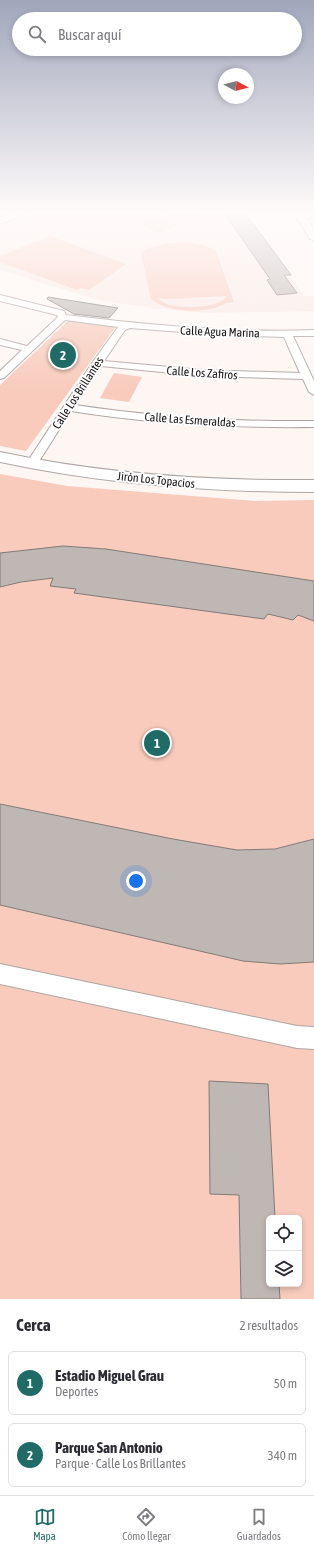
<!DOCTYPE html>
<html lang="es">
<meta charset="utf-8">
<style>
:root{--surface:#fff;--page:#f7f7f7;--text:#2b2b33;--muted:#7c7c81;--line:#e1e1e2;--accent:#206b66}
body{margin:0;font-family:"Asap Condensed",sans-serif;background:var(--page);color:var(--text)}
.controls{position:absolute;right:12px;bottom:12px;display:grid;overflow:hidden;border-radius:6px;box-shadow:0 2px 6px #0003}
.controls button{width:36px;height:36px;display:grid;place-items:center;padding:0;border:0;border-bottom:1px solid var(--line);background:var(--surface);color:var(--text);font:20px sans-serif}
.compass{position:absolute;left:218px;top:68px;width:36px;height:36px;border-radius:50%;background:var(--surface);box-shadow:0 2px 6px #0003;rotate:97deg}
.you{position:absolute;left:136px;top:881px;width:14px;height:14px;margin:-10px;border:3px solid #fff;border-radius:50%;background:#1a73e8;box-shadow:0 0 0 6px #1a73e833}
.badge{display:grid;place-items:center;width:26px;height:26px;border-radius:50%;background:var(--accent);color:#fff;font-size:13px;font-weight:700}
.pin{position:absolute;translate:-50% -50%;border:2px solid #fff;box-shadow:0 1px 4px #0006}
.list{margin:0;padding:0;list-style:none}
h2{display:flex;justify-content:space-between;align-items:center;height:52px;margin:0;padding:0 16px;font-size:17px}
h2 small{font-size:13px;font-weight:400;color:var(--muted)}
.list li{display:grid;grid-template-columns:26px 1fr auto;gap:12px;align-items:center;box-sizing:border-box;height:64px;margin:0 8px 8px;padding:0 8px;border:1px solid var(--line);border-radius:6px}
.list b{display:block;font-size:15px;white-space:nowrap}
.list p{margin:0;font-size:13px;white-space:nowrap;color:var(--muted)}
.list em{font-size:13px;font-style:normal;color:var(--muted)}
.icon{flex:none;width:22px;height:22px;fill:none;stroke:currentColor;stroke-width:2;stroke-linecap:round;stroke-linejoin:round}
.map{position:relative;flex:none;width:314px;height:1299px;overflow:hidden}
.search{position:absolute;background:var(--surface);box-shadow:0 2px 6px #0003;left:12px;right:12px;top:12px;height:44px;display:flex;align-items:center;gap:10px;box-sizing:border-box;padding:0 14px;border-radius:22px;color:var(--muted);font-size:15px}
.sheet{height:196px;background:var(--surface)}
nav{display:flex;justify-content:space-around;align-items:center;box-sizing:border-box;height:56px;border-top:1px solid var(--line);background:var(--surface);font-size:11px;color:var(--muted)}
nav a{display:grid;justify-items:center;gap:2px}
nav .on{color:var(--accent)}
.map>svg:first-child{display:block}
</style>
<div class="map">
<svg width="314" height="1299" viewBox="0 0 314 1299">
<rect width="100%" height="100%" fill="#fef6f3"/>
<path fill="#fae9e4" d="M45,210h198l61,86h10v15l-106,2 -56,-5 -54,-8 -98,-30v-44z"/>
<path fill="#f8cbbc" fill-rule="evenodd" d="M168,210h14l17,6 -13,6 -25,-9z
M152,216h1l26,9 -19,8 -26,-10z
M50,236l76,28 -37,26 -8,-2 -4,2 -77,-28v-6z
M169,243c16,-1 33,-1 47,8l18,51c-8,0 -12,4 -20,6 -20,5 -46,4 -63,-9l-10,-46 5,-4zM227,296c-8,14 -61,15 -69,2l7,1z
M70,319l47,6 -91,126 -26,-5v-61z
M114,373l28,4 -13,25 -29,-4z
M0,474l67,12 188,15 59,-1v799h-314zM269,1218h30v66h-30z"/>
<path fill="#bfb7b4" stroke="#827b78" d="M222,210h21l48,65h-7l13,18 -20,2 -10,-15 3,-1z
M48,297l70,11 -9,10 -35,-4 -27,-15z
M63,546l43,3 208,32v40l-16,-6 -5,5 -25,-6 -4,5 -190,-26 2,-4 -26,-3 3,-8 -32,4 -21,5v-34z
M0,804l173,35 64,11 38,-1 39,-10v123l-34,2 -37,-3 -243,-56z
M209,1081l59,3 7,134h-6v66h10l1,15h-39l-2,-104 -29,-1z"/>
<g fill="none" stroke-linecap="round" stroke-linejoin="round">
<g stroke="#ada5a3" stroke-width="2">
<path id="street" d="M314,214v4h-13l-4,-2 4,-2z
M0,295l64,16 2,4c83,10 165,18 248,15v6h-21l21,45v14l-5,-3 -6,-13 -101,-3 -101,-10 -26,39c79,12 159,17 239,16v6c-82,1 -162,-3 -243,-16l-35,55h-8l-2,-2 66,-101 26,-36 -53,-7 -61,58 -4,1v-8l22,-21 -22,-5v-6l27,7 31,-29 -1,-2 -57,-14zM130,328l90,7 64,2 16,36 -98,-3 -98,-9 21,-31z
M0,964l297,62 17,1v22l-17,-1 -297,-64z"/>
</g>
<g stroke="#ada5a3" stroke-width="2">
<path id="secondary" d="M292,210h10l12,19v11l-4,-1z
M0,452c103,22 209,29 314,28v12c-105,0 -211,-8 -314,-30z"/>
</g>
<g stroke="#ada5a3" stroke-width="2">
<path id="primary" d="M19,210h16l-35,14v-7z"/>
</g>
<use href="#street" fill="#fff" fill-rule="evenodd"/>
<use href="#secondary" fill="#fff" fill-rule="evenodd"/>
<use href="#primary" fill="#fff" fill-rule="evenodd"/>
</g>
<linearGradient id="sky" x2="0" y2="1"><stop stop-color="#a1a6bc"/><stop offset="0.54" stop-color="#fffbfa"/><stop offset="1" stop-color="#fffbfa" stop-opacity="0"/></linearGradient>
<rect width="314" height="392" fill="url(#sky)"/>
<g text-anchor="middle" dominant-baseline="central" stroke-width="4" stroke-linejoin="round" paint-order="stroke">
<g font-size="12" fill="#171414" stroke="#fff">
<text transform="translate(220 332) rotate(2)">Calle Agua Marina</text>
<text transform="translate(202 373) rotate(4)">Calle Los Zafiros</text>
<text transform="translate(78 393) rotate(-57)">Calle Los Brillantes</text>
<text transform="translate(190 420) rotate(4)">Calle Las Esmeraldas</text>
<text transform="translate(156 480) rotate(6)">Jirón Los Topacios</text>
</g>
</g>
</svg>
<div class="controls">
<button><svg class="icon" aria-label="locate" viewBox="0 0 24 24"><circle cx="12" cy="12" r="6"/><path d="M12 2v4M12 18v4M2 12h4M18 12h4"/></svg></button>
<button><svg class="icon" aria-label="layers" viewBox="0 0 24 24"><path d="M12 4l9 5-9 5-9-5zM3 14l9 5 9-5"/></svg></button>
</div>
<svg class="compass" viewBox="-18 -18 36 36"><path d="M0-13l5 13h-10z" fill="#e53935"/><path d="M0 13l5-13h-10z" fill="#7c7c81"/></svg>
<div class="you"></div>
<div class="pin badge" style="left:157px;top:743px">1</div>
<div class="pin badge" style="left:63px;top:355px">2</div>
<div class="search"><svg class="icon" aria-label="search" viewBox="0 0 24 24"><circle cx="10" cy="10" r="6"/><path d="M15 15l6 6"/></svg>Buscar aquí</div>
</div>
<section class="sheet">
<h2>Cerca<small>2 resultados</small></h2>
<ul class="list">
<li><span class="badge">1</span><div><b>Estadio Miguel Grau</b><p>Deportes</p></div><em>50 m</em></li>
<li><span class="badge">2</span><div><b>Parque San Antonio</b><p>Parque · Calle Los Brillantes</p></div><em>340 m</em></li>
</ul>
</section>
<nav>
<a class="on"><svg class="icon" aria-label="map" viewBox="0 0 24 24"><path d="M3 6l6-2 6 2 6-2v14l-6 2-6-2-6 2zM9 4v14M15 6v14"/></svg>Mapa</a>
<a><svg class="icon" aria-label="directions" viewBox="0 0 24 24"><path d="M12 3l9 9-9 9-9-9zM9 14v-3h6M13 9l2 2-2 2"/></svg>Cómo llegar</a>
<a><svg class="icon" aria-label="saved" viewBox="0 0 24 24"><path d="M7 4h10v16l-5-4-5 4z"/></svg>Guardados</a>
</nav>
